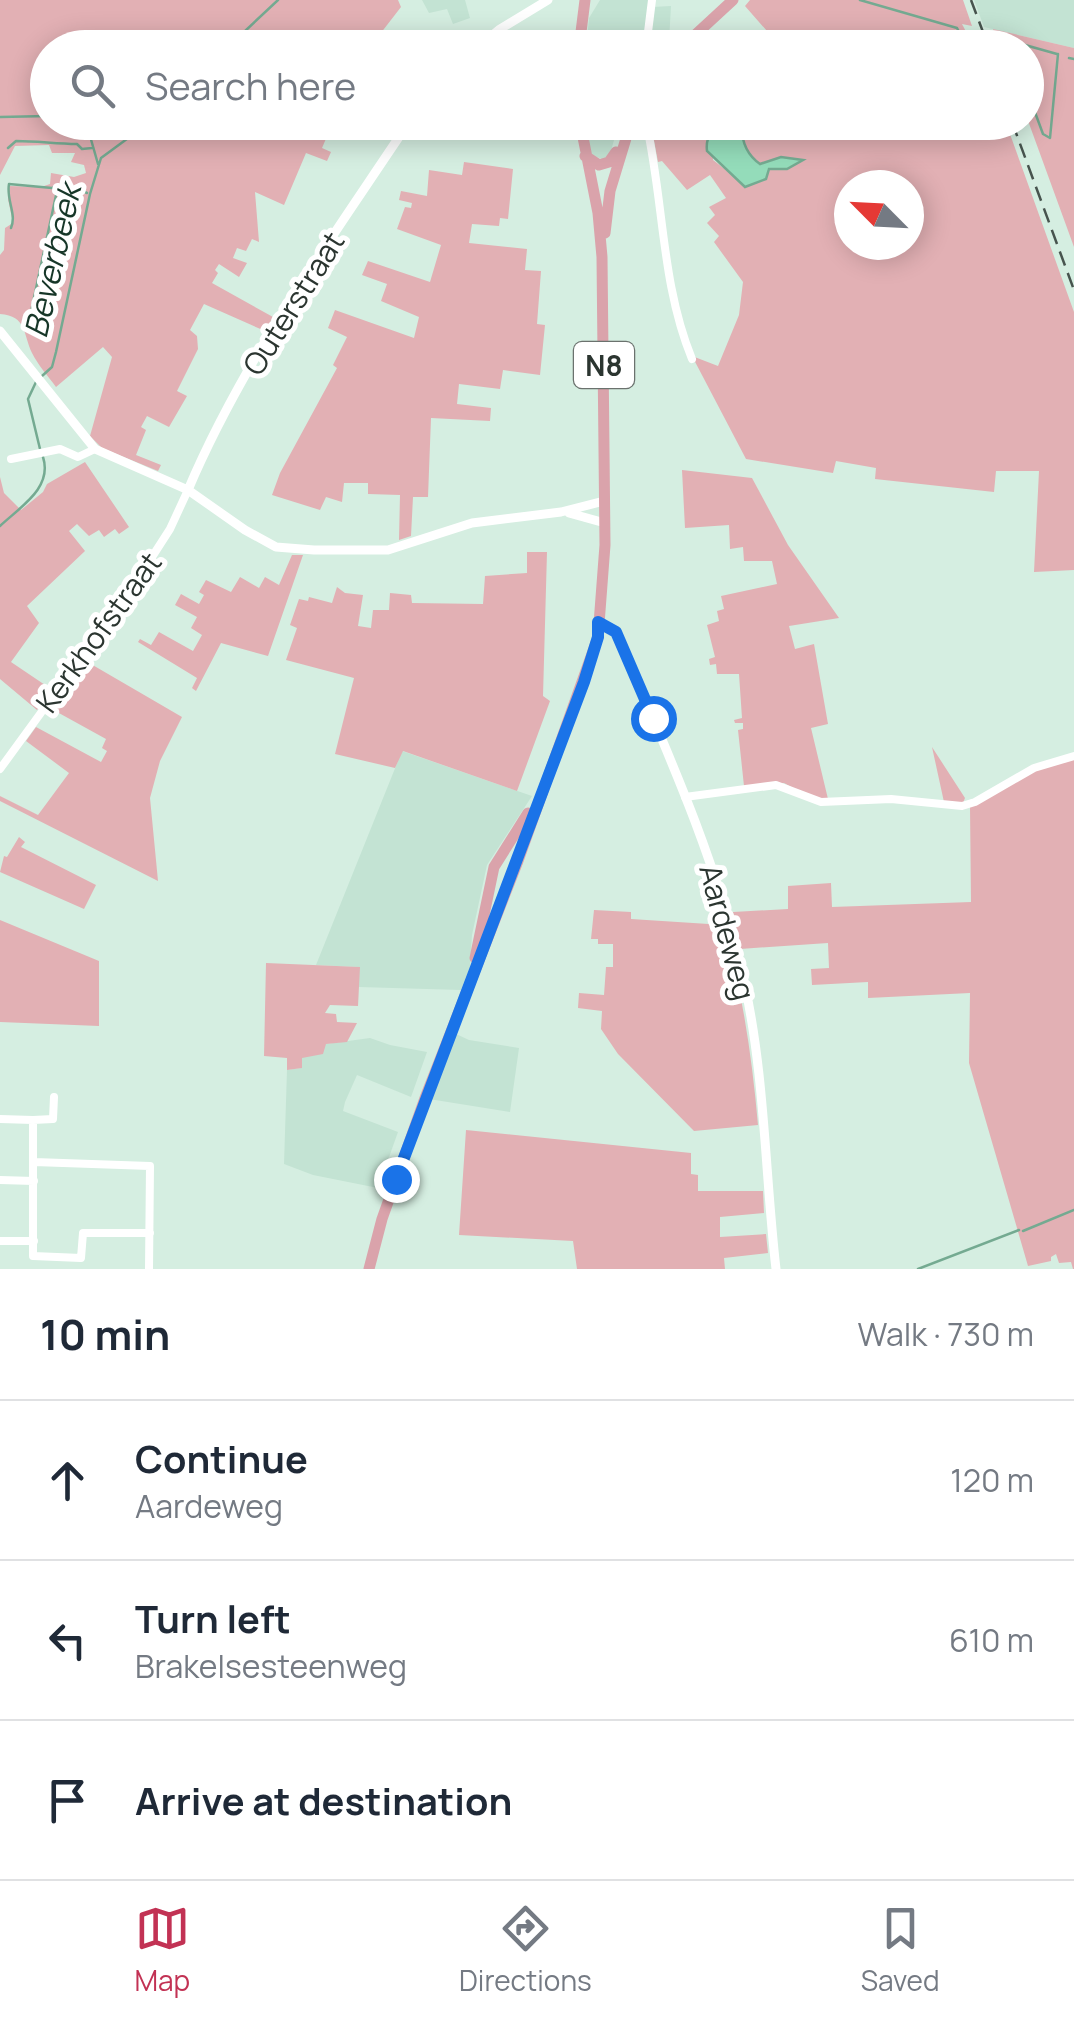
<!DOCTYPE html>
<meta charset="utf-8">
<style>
:root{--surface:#fff;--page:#f2f2f3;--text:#1f2937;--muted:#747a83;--line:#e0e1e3;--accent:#c23254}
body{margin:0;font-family:Manrope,sans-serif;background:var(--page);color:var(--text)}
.compass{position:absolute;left:834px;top:170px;width:90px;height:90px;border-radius:50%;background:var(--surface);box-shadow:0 5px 25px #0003;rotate:294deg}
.stop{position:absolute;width:30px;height:30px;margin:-22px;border:8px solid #1a73e8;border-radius:50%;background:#fff}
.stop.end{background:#1a73e8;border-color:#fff;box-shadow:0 2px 10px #0008}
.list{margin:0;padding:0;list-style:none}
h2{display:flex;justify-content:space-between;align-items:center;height:130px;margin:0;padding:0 40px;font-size:42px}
h2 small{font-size:32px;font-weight:400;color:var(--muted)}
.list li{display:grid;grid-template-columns:65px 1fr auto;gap:30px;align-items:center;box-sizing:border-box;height:160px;padding:0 40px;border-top:2px solid var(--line)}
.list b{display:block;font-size:38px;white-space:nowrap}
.list p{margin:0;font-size:32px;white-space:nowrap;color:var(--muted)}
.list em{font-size:32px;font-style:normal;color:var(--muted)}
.icon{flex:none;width:55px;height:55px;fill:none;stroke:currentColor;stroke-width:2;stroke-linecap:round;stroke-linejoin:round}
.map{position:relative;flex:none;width:1074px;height:1269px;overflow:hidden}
.search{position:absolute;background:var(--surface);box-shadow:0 5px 25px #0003;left:30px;right:30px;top:30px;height:110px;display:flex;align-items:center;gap:25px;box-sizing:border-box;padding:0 35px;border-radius:55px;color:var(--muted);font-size:38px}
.sheet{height:610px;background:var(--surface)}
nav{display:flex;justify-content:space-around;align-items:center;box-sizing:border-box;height:140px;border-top:2px solid var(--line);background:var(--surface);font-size:28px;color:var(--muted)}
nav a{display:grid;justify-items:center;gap:5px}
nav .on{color:var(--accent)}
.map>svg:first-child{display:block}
</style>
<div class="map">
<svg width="1074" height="1269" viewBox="0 0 1074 1269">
<rect width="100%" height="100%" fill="#d5eee1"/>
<path fill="#c3e3d3" d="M422,0h43l5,18 -17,6 -6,-15 -18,4z
M600,0h49l3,7 19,-1 -2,35 17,1 -5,5 -95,1 3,-30z
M974,0h100v48l-90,-21z
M588,123h31l-9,31 -6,6 -14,-6z
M402,751l130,45 -45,69 -15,70 -2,32 -9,23 -102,-3v-20l-43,-2z
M454,1033l15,7 50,8 -9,64 -81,-13z
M370,1038l20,7 37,7 -16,45 -54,-22 -12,27 -2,9 55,21 -20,56 -65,-13 -29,-11 3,-94 14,-2v-10l25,-14z"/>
<path fill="#e2b0b4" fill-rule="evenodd" d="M0,0h398l3,7 -31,40 -322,1v74h272l11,5 -9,21 9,4 -4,9 -21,-8 -22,52 -29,-13 4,50 -7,-3 -6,12 -9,-3 -4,10 14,5 -8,14 -20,-13 -4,6 3,3 -6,10 61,34 -8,14 -61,-27 -14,26 7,6 1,13 -21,42 10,5 -18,31 -22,-11 -6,11 5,3 -10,25 25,10 -3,6 -56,-23 -12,-12 22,-79 -9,-10 -47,40c-8,-11 -18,-22 -24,-34 -9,-19 -5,-37 -32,-39v-59l4,-5 1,-22 8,-5 -5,-24 1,-13 32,1 9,-3 1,-11 23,4 12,-4 -2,-8 -13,-3 4,-9h-23l-3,-8 -34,1 -15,29z
M750,0h213l9,26 -10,-2 12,23h-193l-36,-41z
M993,29l81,19v199l-47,-129 -1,-70 -25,-1z
M672,123h13l3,4 12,-4h29l-17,7 1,30 25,19 52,-18 -30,4 -13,-15 -7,-27h266l68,189v258l-40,2 5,-101h-43l-2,21 -119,-13 1,-11 -40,-7 -3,12 -87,-14 -54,-103 26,10 21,-51 4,-33 -29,-40 5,-6 -12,-13 8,-8 -6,-8 17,-9 -16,-23 -23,15 -25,-29 -4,1 -5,-27 21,-3zM849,185h60v60h-60z
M464,162l49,7 -5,50 -8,-1 -1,8 -27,-2 -3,19 58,6 -2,21 16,1 -4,53 8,1 -5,50 -37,-5 -3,19 -41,-5 -2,20 34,4 -1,13 -59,-3 -3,79h-15l-2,39 -12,4 1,-45 -32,-1v-11h-24l-2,19 -16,-5 -6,13 -48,-15 8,-22 57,-105 -4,-3 14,-28 -19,-9 7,-18 79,28 5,-21 -38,-16 6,-17 -25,-9 6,-14 62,21 11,-37 -44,-16 8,-22 6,1 1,-5 -13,-3 2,-9 26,5 2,-26 33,5z
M85,462l44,65 -10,7 -4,-5 -11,8 -5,-7 -10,6 -12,-12 -8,7 16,20 -58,55 12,17 -28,39 40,27 -14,21 -37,-31v-202l4,16 17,17 22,-18 4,-8z
M682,470l70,8 36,67 51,73 -50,8 6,23 19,-5 14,80 -17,4 17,71 -18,-2 -26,-14 -40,3 -6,-56 5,-1v-6h-8l-1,-3 8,-2 -3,-44h-22l-1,-10 -6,1 -1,-6 6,-2 -8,-32 12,-4 -2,-10 7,-2 -3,-13 56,-12 -5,-23h-28l-1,-14 -13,2 -1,-24 -44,3z
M527,552h20l-4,144 7,5 -33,90 -114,-40 -8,17 -60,-14 19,-76 -68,-18 11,-32 -7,-3 9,-26 9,2 1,-4 23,6 5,-16 8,6 18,2 -5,31 13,2 2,-18h16l1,-17 21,2 1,8 71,1 2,-28 42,-3z
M292,555h11l-35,101 -47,-13 -25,48 -4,-3 5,-10 -59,-36 2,-3 11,6 8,-13 34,19 9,-16 -11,-7 6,-11 -22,-12 6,-11 18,10 5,-9 -5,-3 7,-12 25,12 9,-15 19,11 6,-11 14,8z
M84,660l98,57 -22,44 -10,37 8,83 -158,-80v-5l38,19 31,-42 -43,-32 10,-14 65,35 6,-11 -5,-3 4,-9 -58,-32z
M932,747l33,51 -2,5 -19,-1z
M1074,759v510h-1l-2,-7 -12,1 -3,-9 -5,3v4l-23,5 -59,-203 1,-70 -102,5v-16l-56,3 -1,-16 18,-1 -1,-25 -88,6 -7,-37 55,-3v-23l43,-3 1,24 139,-5 -1,-95 74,-41z
M19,837l6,5 -4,5 75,38 -12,24 -84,-37 4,-16 3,1z
M594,910l37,2v7l93,6c18,66 28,131 34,200l-64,6 -76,-77 -17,-25 1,-18 -24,-3 1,-15 25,2 2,-28h7v-23h-15v-5h-7z
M0,920l99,41v65l-99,-4z
M266,963l94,4 -2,39 -28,-1 -5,8 11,1 1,8 20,1 -10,19 -21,2 -3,10 -21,4v10l-15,2v-12l-23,-2z
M466,1130l225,23v21l7,1v16h65l1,22 -44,4v20l46,-3 2,19 -44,5 1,11h-148l-4,-28 -114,-6z"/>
<path fill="#94dcba" stroke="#74aa91" stroke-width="2.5" d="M729,122l13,2c-1,17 4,30 18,40l21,-7 22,3 -16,9h-18l-3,10 -21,8 -38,-36c-2,-17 7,-22 22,-29z"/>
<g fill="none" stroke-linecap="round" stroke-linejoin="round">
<path stroke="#74aa91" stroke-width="2.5" d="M860,0l97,28 10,20
M995,43h23l39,11
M227,48l51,-48
M1069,58l5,1
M1026,88l17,46 7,4 8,-84
M0,117l48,-1
M86,122l12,42
M8,148l8,-7c22,0 40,3 61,3l5,5 10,-1
M11,228c6,-14 -5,-28 -2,-44l43,4 13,-5 22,10
M29,321l29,-135
M42,376l10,-9 4,-15 34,-158 11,-36 49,-36
M36,382l-8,17 12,50
M0,526c20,-19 53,-38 43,-69
M1023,1231l51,-21
M918,1269l101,-39"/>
<path stroke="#fff" stroke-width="8" d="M646,48l6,-48
M646,122c18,79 15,162 46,237
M11,459l49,-10 18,8 17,-8
M0,769l134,-184 36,-56 18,-39
M685,797l91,-12 45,17 70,-3 71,7 13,-4 59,-34 40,-12
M54,1097l-1,22 -20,1v136l48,2 2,-25h67
M0,1119l33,1
M34,1162l116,4 -1,103
M0,1180l34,1
M0,1241h34"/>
<path stroke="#fff" stroke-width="9" d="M477,48l23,-19 48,-29
M0,331l95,118 93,41 57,40 31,17 38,3h74l84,-27 89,-11 43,-11
M188,490c56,-132 142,-249 221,-368
M569,513l36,10
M598,622l18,10c49,114 101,228 128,349 21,94 21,193 32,288"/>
<path stroke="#daa3ab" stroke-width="11" d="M579,48l6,-48
M681,48l52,-48
M585,156l14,9 10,-3 7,-10
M605,233l5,-42 21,-69
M475,958l19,-91 34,-54
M369,1269l13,-50 43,-121 93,-237 80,-224 7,-92 -3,-288 -4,-44 -18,-91"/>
<path stroke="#47544e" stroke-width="2.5" stroke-dasharray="15 8" stroke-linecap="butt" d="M971,0l18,48
M1012,122l62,168"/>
</g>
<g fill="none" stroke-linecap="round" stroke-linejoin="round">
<path stroke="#1a73e8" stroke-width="12" d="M396,1179l188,-497 14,-45v-15l18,10 37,86"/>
</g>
<g text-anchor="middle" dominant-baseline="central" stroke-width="10" stroke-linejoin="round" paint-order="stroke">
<rect fill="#fff" stroke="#6b726e" stroke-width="2.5" x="574" y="342" width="60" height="46" rx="8"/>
<g font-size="28" font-weight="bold" fill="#2b3530">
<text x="604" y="365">N8</text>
</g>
<g font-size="30" fill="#2b3530" stroke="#fff">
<text transform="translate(293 303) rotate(-58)">Outerstraat</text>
<text transform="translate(98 632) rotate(-54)">Kerkhofstraat</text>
<text transform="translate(728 932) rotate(75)">Aardeweg</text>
</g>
<g font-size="32" font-style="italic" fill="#163628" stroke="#fff">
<text transform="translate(52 261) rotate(-77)">Beverbeek</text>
</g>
</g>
</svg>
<svg class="compass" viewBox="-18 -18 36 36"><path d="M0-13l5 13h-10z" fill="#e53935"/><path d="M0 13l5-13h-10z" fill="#747a83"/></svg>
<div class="stop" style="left:653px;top:718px"></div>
<div class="stop end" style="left:396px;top:1179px"></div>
<div class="search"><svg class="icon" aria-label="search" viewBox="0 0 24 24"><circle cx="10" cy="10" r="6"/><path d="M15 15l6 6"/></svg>Search here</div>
</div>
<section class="sheet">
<h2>10 min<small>Walk · 730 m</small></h2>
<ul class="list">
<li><svg class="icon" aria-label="ahead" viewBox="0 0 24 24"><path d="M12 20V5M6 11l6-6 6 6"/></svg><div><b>Continue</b><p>Aardeweg</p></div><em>120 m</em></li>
<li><svg class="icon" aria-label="left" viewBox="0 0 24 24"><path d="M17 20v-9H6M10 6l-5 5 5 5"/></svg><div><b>Turn left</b><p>Brakelsesteenweg</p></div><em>610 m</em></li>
<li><svg class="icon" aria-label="arrive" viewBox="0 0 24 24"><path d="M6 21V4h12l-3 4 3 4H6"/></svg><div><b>Arrive at destination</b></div></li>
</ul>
</section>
<nav>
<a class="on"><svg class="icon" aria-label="map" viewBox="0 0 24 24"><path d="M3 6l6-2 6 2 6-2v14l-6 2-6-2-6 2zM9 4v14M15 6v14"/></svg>Map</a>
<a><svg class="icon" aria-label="directions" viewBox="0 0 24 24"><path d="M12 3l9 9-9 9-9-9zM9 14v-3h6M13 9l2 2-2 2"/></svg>Directions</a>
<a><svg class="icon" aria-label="saved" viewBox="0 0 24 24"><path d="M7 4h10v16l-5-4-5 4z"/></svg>Saved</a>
</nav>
